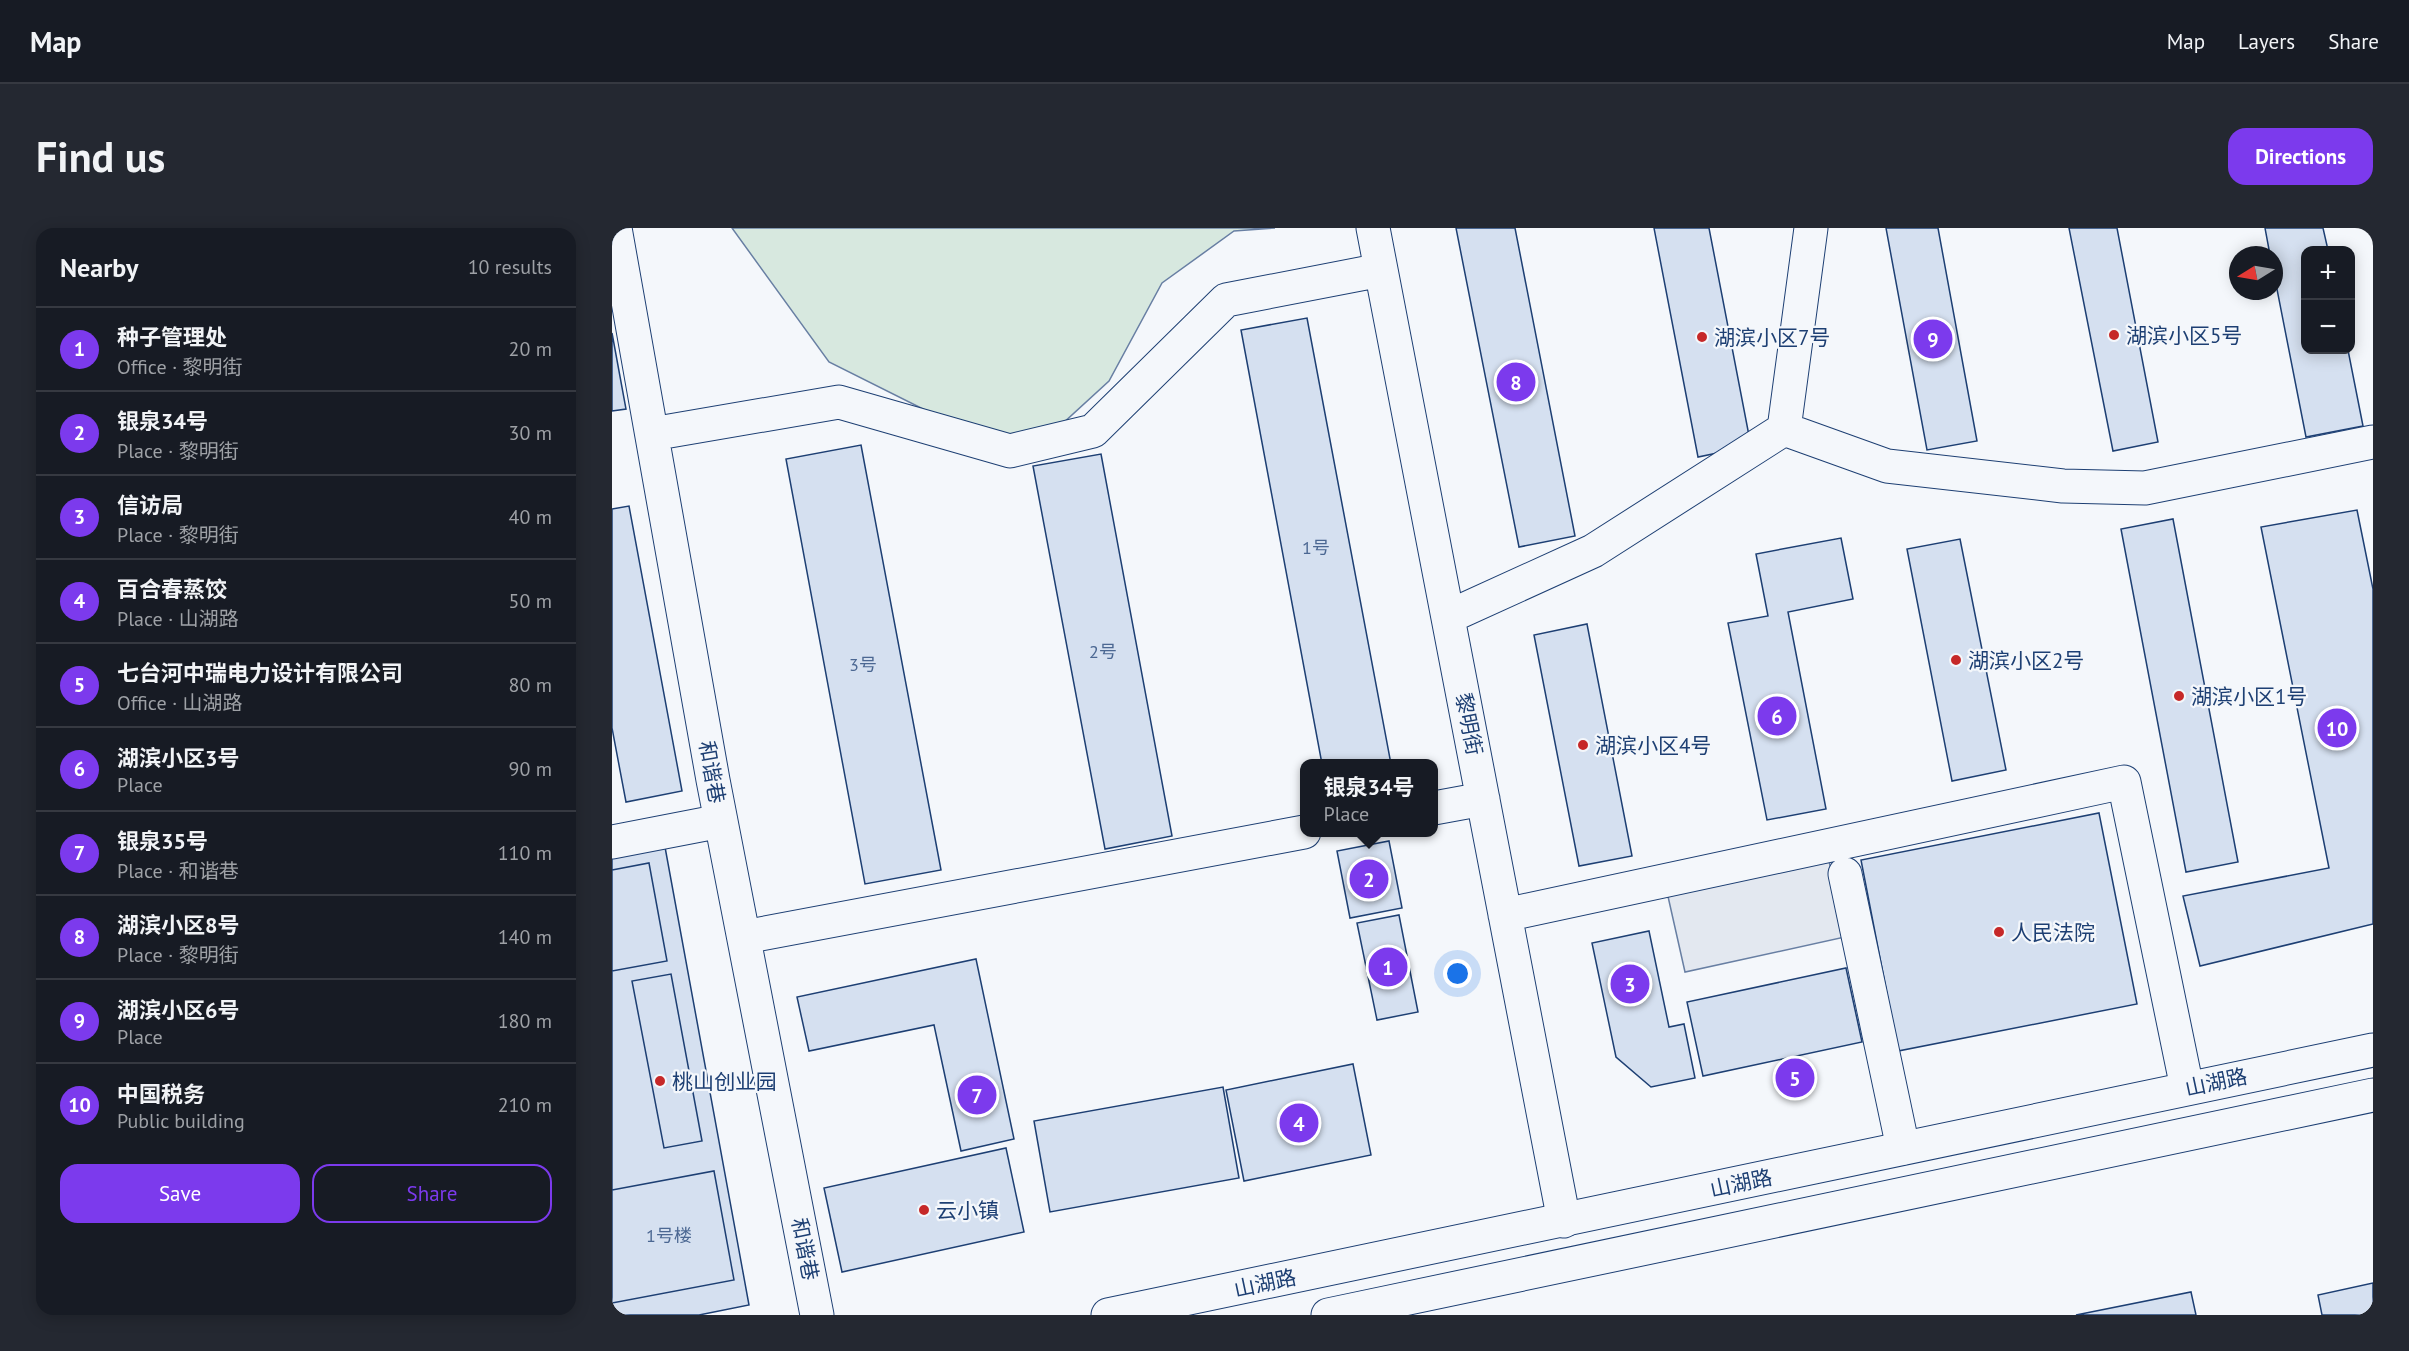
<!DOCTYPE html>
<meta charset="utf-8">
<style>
:root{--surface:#171b24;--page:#242831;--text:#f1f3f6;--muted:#9ea1a6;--line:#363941;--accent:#7c3aed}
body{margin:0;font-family:"PT Sans","Noto Sans SC",sans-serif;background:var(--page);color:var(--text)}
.controls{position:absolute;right:18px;top:18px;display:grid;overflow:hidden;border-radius:12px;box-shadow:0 3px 15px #0003}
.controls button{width:54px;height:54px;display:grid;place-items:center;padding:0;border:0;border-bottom:2px solid var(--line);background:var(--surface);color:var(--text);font:30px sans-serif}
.compass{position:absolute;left:1617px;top:18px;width:54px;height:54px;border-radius:50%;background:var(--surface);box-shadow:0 3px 15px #0003;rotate:259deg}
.you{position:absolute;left:846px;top:746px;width:21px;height:21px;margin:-15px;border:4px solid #fff;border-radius:50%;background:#1a73e8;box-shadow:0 0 0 9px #1a73e833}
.badge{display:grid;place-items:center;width:39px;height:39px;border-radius:50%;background:var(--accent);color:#fff;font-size:20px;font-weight:700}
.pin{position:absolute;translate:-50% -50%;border:3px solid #fff;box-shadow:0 2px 6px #0006}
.popup{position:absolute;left:688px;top:531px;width:138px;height:78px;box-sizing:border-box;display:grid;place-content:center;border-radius:12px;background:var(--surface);filter:drop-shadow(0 2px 4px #0005);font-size:20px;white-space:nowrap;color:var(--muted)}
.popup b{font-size:22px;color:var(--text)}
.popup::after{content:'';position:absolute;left:50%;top:100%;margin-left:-12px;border:12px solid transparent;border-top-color:var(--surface)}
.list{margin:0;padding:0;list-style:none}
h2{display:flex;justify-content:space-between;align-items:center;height:78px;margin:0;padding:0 24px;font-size:26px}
h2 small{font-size:20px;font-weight:400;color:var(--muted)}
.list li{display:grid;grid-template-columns:39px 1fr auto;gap:18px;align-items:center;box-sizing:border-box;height:84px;padding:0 24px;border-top:2px solid var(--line)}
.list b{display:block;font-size:22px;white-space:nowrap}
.list p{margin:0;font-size:20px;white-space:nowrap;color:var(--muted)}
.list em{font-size:20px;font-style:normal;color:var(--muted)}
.actions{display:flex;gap:12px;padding:18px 24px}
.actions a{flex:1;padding:14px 0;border:2px solid var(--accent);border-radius:18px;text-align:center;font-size:21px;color:var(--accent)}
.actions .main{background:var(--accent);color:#fff}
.map{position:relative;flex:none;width:1761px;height:1087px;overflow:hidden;border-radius:18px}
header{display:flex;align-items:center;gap:36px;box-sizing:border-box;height:84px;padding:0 30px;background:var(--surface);border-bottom:2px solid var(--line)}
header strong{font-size:28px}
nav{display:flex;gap:33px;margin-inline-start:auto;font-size:21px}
.intro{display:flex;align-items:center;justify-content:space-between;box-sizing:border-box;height:144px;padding:0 36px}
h1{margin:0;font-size:42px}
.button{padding:15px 27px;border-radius:18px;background:var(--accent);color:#fff;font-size:21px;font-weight:700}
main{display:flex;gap:36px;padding:0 36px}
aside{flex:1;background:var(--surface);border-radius:18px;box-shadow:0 3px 15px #0003}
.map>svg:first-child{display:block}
</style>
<header>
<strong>Map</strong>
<nav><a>Map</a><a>Layers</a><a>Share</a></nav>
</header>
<div class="intro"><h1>Find us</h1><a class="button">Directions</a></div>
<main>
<aside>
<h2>Nearby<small>10 results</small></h2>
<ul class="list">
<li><span class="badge">1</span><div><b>种子管理处</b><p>Office · 黎明街</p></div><em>20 m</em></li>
<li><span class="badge">2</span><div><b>银泉34号</b><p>Place · 黎明街</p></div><em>30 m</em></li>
<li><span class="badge">3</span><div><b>信访局</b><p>Place · 黎明街</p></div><em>40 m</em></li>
<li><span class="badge">4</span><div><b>百合春蒸饺</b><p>Place · 山湖路</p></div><em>50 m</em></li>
<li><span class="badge">5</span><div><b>七台河中瑞电力设计有限公司</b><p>Office · 山湖路</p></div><em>80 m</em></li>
<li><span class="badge">6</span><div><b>湖滨小区3号</b><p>Place</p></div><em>90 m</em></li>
<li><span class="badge">7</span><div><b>银泉35号</b><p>Place · 和谐巷</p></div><em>110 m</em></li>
<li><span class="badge">8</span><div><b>湖滨小区8号</b><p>Place · 黎明街</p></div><em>140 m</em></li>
<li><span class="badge">9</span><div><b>湖滨小区6号</b><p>Place</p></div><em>180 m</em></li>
<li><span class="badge">10</span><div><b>中国税务</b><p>Public building</p></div><em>210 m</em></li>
</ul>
<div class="actions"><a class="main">Save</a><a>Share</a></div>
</aside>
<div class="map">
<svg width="1761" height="1087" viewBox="0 0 1761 1087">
<rect width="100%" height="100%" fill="#f4f7fb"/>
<path fill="#d7e8df" stroke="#687fa3" stroke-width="1.5" d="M120,0h543l-41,3 -72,52 -53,98 -47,43 -35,16 -78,-18 -120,-60z"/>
<path fill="#e3e8f0" stroke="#687fa3" stroke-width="1.5" d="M1216,628l17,81 -160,35 -18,-80z"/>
<path fill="#d5e0f0" stroke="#1d3f73" stroke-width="1.5" d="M844,0h59l60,308 -56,11z
M1042,0h55l42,218 -53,11z
M1274,0h52l39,213 -50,9z
M1457,0h48l41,214 -45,9z
M1653,0h58l5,22h-22v100h42l15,76 -57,11 -32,-163v-19h-4z
M695,90l84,446h-69l-81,-434z
M0,105l14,76 -14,2z
M249,217l80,425 -76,14 -79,-425z
M489,226l71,382 -67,13 -72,-383z
M17,278l53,285 -56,11 -14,-74v-219z
M1745,282l16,79v335l-173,42 -17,-70 146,-28 -68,-341z
M1561,291l65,343 -52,10 -65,-343z
M1229,310l12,61 -65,13 38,197 -59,11 -39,-197 40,-7 -12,-62z
M1348,311l46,231 -54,11 -45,-232z
M975,396l45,232 -53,10 -45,-231z
M1487,585l38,191 -239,47 -37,-191z
M777,613l13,67 -52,10 -13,-67z
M53,619l84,458 -50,10h-87v-458z
M37,635l18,98 -55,10v-101z
M787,687l19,97 -41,8 -20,-97z
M1037,703l20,96 15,-3 11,54 -44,9 -35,-30 -24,-114z
M364,731l38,180 -53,12 -27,-126 -125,26 -12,-54z
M1234,740l16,74 -159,34 -16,-74z
M59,746l31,167 -38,7 -32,-167z
M741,836l18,91 -127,26 -18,-91z
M611,859l16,91 -189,34 -16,-91z
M394,920l18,84 -182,40 -18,-84z
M102,943l20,109 -122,23v-113z
M1761,1055v32h-51l-4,-20z
M1579,1064l5,23h-120z"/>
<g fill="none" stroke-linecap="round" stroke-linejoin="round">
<g stroke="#1d3f73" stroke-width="35">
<path id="minor" d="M3,0l98,552 104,535
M761,0l191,993
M1172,201l103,37 176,20 82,2 228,-46
M40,206l187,-32 171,49 83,-20 133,-131 155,-30
M836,389l145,-66 191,-122 27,-201
M822,580l49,-9
M0,614l109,-21
M1233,646l58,274
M893,687l619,-133 63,306
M132,709l560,-105"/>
</g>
<g stroke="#1d3f73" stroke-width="35">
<path id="major" d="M496,1087l1265,-265
M716,1087l1045,-220"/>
</g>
<use href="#minor" stroke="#f4f7fb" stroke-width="33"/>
<use href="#major" stroke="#f4f7fb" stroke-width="33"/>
</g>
<g fill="#c62828" stroke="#f4f7fb" stroke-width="2">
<circle cx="1502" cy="107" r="6"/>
<circle cx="1090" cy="109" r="6"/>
<circle cx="1344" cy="432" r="6"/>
<circle cx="1567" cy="468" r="6"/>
<circle cx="971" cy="517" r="6"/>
<circle cx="1387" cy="704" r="6"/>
<circle cx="48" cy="853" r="6"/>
<circle cx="312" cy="982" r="6"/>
</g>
<g text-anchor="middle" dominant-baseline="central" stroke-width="4.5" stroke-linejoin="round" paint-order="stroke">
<g font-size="18" fill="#4b6792">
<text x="704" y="319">1号</text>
<text x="491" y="423">2号</text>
<text x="251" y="436">3号</text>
<text x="57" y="1007">1号楼</text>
</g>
<g font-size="21" fill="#1d3f73" stroke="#f4f7fb" text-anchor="start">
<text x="1514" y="107">湖滨小区5号</text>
<text x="1102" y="109">湖滨小区7号</text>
<text x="1356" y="432">湖滨小区2号</text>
<text x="1579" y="468">湖滨小区1号</text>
<text x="983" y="517">湖滨小区4号</text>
<text x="1399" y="704">人民法院</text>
<text x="60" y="853">桃山创业园</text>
<text x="324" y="982">云小镇</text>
</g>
<g font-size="21" fill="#1d3f73" stroke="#f4f7fb">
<text transform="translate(857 496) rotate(79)">黎明街</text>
<text transform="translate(100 544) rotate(80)">和谐巷</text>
<text transform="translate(1604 854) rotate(-12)">山湖路</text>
<text transform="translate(1129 955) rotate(-12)">山湖路</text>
<text transform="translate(193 1021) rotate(79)">和谐巷</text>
<text transform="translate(653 1055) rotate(-12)">山湖路</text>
</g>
</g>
</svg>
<div class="controls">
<button>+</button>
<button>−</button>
</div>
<svg class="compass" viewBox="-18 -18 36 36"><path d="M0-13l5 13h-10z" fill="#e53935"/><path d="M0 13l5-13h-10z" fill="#9ea1a6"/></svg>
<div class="you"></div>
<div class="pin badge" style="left:776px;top:739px">1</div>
<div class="pin badge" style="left:757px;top:651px">2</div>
<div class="popup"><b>银泉34号</b>Place</div>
<div class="pin badge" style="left:1018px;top:756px">3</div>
<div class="pin badge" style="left:687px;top:895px">4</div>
<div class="pin badge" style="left:1183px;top:850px">5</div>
<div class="pin badge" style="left:1165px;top:488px">6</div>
<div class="pin badge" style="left:365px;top:867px">7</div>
<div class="pin badge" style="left:904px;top:154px">8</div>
<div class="pin badge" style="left:1321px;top:111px">9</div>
<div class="pin badge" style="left:1725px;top:500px">10</div>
</div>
</main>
